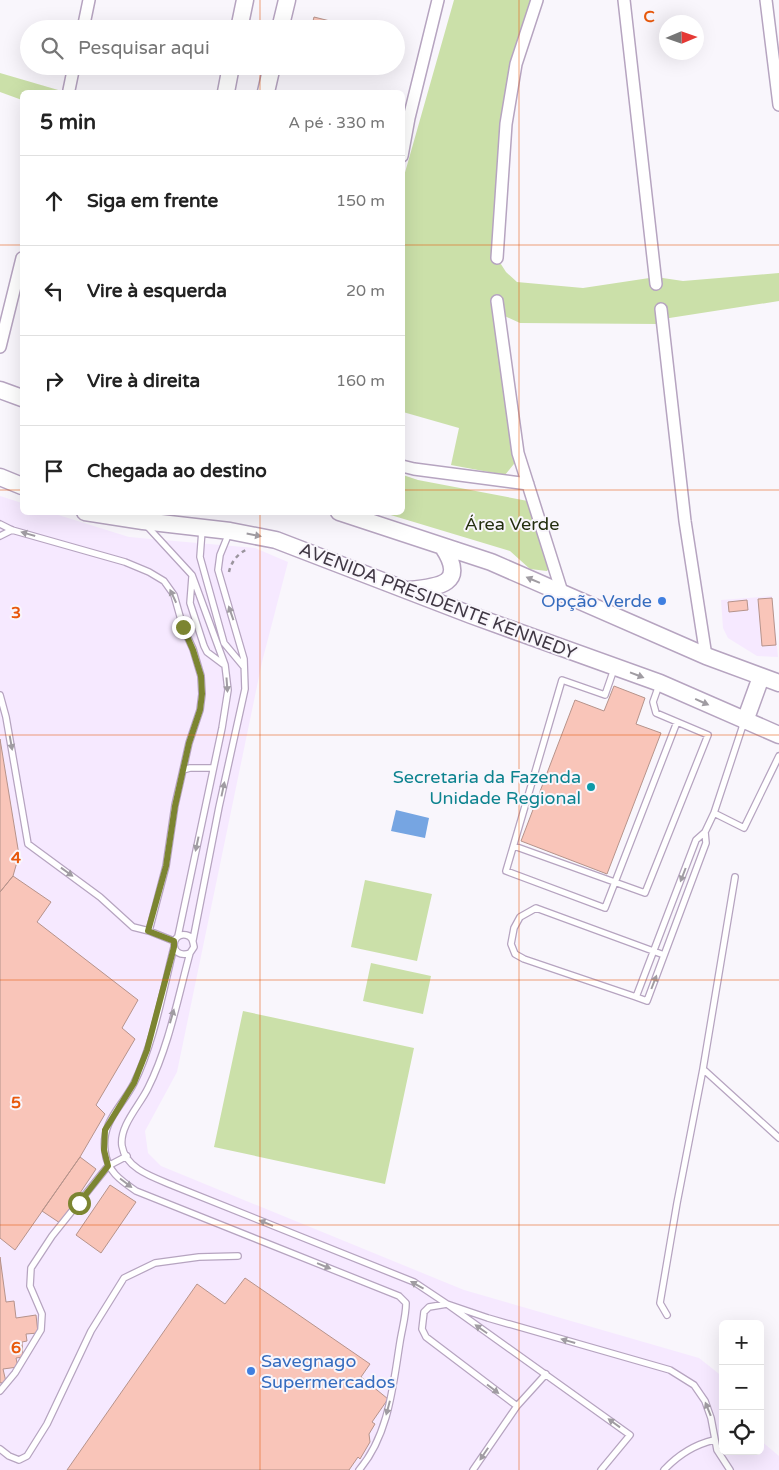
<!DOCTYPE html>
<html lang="pt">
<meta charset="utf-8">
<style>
:root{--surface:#fff;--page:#f2f2f2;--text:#222;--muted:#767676;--line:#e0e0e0}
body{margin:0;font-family:"Varela Round",sans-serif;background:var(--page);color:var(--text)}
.controls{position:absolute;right:15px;bottom:15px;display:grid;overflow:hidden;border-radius:8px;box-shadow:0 5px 20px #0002}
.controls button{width:45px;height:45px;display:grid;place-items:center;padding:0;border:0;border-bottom:1px solid var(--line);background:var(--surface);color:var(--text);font:25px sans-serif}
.compass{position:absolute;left:659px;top:15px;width:45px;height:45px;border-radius:50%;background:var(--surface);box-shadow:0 5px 20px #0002;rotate:88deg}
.stop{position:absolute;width:15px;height:15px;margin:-11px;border:4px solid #7c8531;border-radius:50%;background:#fff}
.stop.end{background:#7c8531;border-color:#fff;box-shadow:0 1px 5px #0008}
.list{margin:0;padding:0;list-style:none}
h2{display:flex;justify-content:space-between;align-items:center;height:65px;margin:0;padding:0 20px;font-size:21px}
h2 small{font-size:16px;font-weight:400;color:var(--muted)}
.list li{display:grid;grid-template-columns:32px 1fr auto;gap:15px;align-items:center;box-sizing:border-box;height:90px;padding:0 20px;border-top:1px solid var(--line)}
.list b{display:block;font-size:19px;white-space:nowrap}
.list em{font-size:16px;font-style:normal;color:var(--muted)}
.icon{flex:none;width:28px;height:28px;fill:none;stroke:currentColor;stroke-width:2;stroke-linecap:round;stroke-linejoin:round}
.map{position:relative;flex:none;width:779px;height:1470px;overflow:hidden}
.search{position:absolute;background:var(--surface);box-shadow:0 5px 20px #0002;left:20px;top:20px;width:385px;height:55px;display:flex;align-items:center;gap:12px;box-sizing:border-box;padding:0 18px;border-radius:28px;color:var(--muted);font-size:19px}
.panel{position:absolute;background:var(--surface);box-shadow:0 5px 20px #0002;left:20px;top:90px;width:385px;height:425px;border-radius:8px}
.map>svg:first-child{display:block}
</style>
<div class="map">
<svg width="779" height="1470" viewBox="0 0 779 1470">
<rect width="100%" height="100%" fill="#f9f6fc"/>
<path fill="#f6e9ff" d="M0,496l22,7v9l30,1 77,24 126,11 33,14 -26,100 -85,410 -32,59 3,22 13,13 303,124 235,68 24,19v74h37v-11l19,16v14h-779z
M772,596l6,61 -21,-1 -29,-18 -5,-10 -2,-28z"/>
<path fill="#cbe0a9" d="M454,0h84l-27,92 -14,166 9,14 11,10 66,6 73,-11 27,4 96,-8v28l-116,18 -6,5 -137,-1 -24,-11 22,147 -13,16 -54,-10 8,-37 -56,-16 -1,-229z
M0,73l65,19h-43v8l-22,-8z
M403,475l15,5 115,22 20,44v16l-6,9 -17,-2 -20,-18 -126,-38 18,-1z
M365,880l67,14 -15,67 -66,-14z
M371,963l60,13 -8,38 -60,-13z
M243,1011l171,37 -29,136 -171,-37z"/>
<path fill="#76a5e2" d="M396,810l33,8 -4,20 -34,-7z"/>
<path fill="#f9c5b9" stroke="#b6938b" d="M314,17l16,4 -1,8h-18z
M772,598l4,47 -14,1 -4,-47z
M747,600l1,10 -19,2 -1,-10z
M614,686l31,12 -9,26 25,9 -54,141 -86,-33 54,-141 29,11z
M0,739l19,116 -6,21 -13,16z
M13,876l38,26 -14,20 101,78 -16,28 13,11 -39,66 9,9 -25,43 -65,93 -15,-12v-346z
M80,1157l16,12 -36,54 -18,-12z
M110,1185l26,17 -35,51 -25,-18z
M0,1257l6,45 8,-1 2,17 20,-3 2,18 -12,1 1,7 -5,1 1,15 -7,1 2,9 -15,2 3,13 -6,1z
M245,1278l125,86 -9,13 27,22 -16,23 3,2 -6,10 1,8 -10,17 -2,-2 -9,13h-282l130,-186 28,20z"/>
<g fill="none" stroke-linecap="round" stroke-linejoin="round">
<g stroke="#b6a4c0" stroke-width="8">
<path id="service" d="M0,524l12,6 113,32 24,10 15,9 10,14 9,32 10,22 8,27 1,18 -2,16 -11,33 -6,27 -8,35 -9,61 -17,65
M146,525l46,50 33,90 3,25 -6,38 -44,208
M202,530l-2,27 24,86 20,24
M0,536l12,-6
M192,577l-2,26 14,43 3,6 16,12
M614,669l-9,26 -43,-15 -56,191 99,37 72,-186
M0,695l6,22 22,127 72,53 33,30 16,4 25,10
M744,722l-30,91 30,15 35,-72
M183,770l7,-2h23
M705,832l1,11 -59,158 -11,-4 60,-157 9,-8 9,-19
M514,846l131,47 63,-158 -52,-22 -3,-11 6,-17
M735,877l-32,192 76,69
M193,940l26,-133 26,-118 -1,-30 -26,-89 2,-15 9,-22
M174,947c-11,43 -20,96 -40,136 -12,24 -33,38 -29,68 2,20 15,29 31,40l263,105 7,7c0,13 -4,26 -6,39 -7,43 -11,93 -41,128
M190,953c-21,7 -20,-21 -4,-18 6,1 7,6 8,12l-4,6c-12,44 -21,93 -42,135 -8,17 -29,38 -26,58 4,24 34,32 52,40l240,96 33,22 41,14 182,52 24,15 11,16 6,17 6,32 13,20
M636,997l-112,-38 -9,-5 -4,-10 3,-16 6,-11 16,-9 128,47
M667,1315l-7,-12 17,-100 26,-134
M0,1391l15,-18 26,-43 1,-16 -12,-28 1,-18 21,-32 56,-70 19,-10
M517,1406l-91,-69 -4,-8 2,-17 5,-5 18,-3 183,131 -29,35
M0,1449l9,7 10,4 8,-4 20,-32 44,-93 33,-53 31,-15 44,-6 39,-1
M473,1470l44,-64 29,-32
M664,1470c14,-15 29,-25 50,-30"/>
</g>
<g stroke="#b6a4c0" stroke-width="14">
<path id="minor" d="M624,0l32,284
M766,0l13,105
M83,29l6,-29
M69,90l5,-24
M402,156l7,-38 29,-118
M497,258l9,-134 10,-60 21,-64
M497,301l21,152 44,139
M661,309l24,212 21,135
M0,347l22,-89
M402,466l12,3 114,15"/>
</g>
<g stroke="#b6a4c0" stroke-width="19">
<path id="secondary" d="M239,29l6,-29
M280,29l7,-29
M226,92l5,-26
M266,92l6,-26
M0,390l22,8
M0,477l22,9
M85,512l58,9 87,10 46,9 195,75 189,68 119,52
M339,512l152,50 215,94 73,27
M409,590c31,-3 58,-6 34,-43
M745,721l16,-44"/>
</g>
<path stroke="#9b959e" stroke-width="2.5" stroke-dasharray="4 4" stroke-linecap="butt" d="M229,572c2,-10 9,-19 19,-23"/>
<use href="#service" stroke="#fff" stroke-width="5.5"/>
<use href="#minor" stroke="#fff" stroke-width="11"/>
<use href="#secondary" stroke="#fff" stroke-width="16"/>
</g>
<defs><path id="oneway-solid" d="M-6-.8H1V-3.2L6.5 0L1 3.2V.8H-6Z" transform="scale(1.25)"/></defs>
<g fill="#a09ca2">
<use href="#oneway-solid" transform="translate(28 534) rotate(-164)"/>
<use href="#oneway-solid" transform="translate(254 535) rotate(11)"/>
<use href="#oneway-solid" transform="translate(533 580) rotate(-157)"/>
<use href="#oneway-solid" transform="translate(173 596) rotate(-115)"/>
<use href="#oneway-solid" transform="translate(231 613) rotate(-109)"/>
<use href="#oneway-solid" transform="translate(637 675) rotate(21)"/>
<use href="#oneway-solid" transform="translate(227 685) rotate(86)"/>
<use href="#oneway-solid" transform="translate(702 702) rotate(24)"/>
<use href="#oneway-solid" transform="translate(11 743) rotate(80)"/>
<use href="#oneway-solid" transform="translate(223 789) rotate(-78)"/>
<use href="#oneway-solid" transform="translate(197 844) rotate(102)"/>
<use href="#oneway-solid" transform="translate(67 872) rotate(36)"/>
<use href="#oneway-solid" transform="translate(683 875) rotate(111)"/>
<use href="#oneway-solid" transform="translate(654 982) rotate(-69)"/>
<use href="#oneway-solid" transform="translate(172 1016) rotate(-74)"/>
<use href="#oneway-solid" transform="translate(126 1183) rotate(37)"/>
<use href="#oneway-solid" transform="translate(266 1223) rotate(-158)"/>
<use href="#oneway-solid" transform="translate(324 1266) rotate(22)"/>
<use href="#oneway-solid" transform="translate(417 1285) rotate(-151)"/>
<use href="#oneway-solid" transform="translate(481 1329) rotate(-145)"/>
<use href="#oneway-solid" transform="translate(568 1341) rotate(-164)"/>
<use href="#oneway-solid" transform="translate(493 1389) rotate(37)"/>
<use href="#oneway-solid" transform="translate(388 1408) rotate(105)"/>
<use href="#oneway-solid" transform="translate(708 1409) rotate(-112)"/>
<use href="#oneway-solid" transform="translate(614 1423) rotate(-144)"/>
<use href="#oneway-solid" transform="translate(484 1454) rotate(124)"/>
</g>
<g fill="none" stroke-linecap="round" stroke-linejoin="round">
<path stroke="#7c8531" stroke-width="6" d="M79,1203l29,-37 -4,-16 1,-20 29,-47 13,-33 27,-103v-6l-26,-10 18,-65 9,-60 14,-63 11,-33 2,-16 -1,-18 -8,-26 -10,-23"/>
</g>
<path fill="none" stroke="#e8590c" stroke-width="1" stroke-opacity="0.55" d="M260,0v29M519,0v1470M260,66v26M0,245h22M402,245h377M0,490h22M402,490h377M260,512v958M0,735h779M0,980h779M0,1225h779"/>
<g fill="#3f7fe0" stroke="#f9f6fc" stroke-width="2">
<circle cx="662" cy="601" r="5"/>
<circle cx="251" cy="1371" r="5"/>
</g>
<circle fill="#0f9aa8" stroke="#f9f6fc" stroke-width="2" cx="591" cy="787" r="5"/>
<g text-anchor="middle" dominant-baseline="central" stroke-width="4" stroke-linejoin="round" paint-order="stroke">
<g font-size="18" fill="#232e0e" stroke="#f9f6fc">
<text x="512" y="524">Área Verde</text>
</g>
<g font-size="18" fill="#403844" stroke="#f9f6fc">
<text transform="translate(438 601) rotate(21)">AVENIDA PRESIDENTE KENNEDY</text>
</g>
<g font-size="18" fill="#366cbe" stroke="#f9f6fc" text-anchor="end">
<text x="652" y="601">Opção Verde</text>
<text x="261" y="1361" text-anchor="start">Savegnago<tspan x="261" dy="21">Supermercados</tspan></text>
</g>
<g font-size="18" fill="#0d838f" stroke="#f9f6fc" text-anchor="end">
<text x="581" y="777">Secretaria da Fazenda<tspan x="581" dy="21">Unidade Regional</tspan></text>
</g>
</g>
<g font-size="16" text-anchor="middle" font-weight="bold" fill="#e8590c" stroke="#f9f6fc" stroke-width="4" stroke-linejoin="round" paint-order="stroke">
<text x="649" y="22">C</text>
<text x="16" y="618">3</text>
<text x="16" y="863">4</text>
<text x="16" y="1108">5</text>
<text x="16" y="1353">6</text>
</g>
</svg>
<div class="controls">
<button>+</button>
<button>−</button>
<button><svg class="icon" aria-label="locate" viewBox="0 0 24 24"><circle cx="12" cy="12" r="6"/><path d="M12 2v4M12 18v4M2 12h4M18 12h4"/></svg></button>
</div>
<svg class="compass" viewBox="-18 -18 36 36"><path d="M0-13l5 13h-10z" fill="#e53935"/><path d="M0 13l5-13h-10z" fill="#767676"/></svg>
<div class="stop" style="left:79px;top:1203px"></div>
<div class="stop end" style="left:183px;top:627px"></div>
<div class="search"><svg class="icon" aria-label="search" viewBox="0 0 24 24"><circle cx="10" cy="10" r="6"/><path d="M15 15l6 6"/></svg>Pesquisar aqui</div>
<section class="panel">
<h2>5 min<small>A pé · 330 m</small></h2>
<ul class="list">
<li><svg class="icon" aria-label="ahead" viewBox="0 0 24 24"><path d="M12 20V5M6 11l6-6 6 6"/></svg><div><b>Siga em frente</b></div><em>150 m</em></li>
<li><svg class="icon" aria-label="left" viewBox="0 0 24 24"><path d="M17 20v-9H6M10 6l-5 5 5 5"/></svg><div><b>Vire à esquerda</b></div><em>20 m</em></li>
<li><svg class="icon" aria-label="right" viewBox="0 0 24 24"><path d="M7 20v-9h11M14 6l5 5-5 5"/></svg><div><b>Vire à direita</b></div><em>160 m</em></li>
<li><svg class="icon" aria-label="arrive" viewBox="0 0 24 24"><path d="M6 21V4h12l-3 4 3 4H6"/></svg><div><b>Chegada ao destino</b></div></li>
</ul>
</section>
</div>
